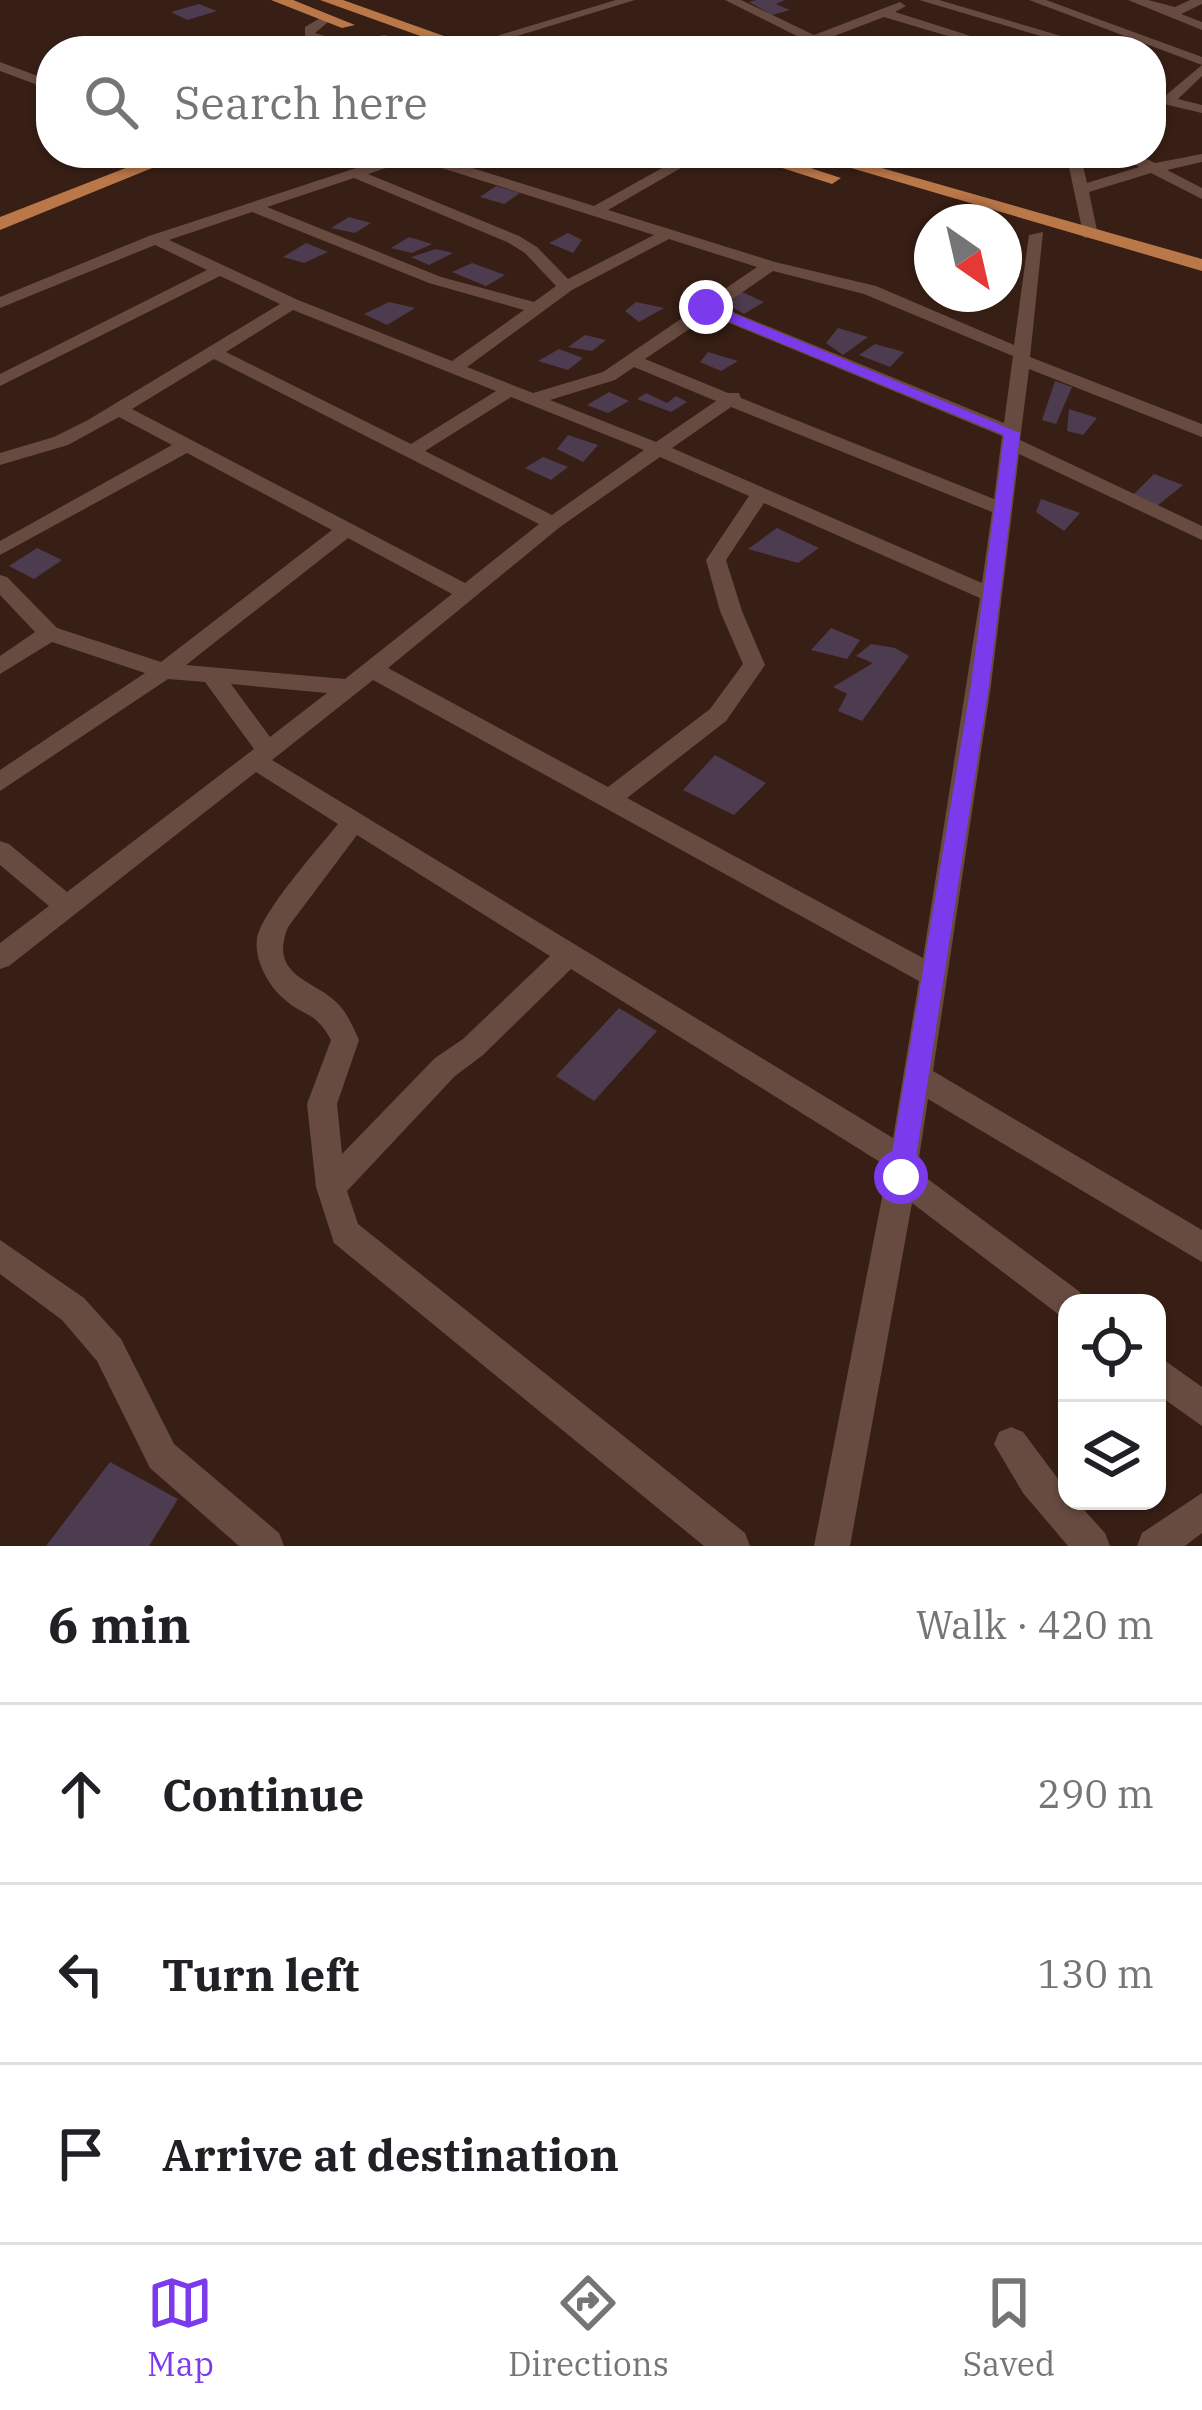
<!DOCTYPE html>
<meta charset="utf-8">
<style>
:root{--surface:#fff;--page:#f2f2f2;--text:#202124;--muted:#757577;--line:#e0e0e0;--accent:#7c3aed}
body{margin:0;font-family:"IBM Plex Serif",serif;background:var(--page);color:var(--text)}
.controls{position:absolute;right:36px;bottom:36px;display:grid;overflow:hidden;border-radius:24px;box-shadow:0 3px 9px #0004}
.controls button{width:108px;height:108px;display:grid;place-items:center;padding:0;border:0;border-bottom:3px solid var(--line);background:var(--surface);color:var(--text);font:60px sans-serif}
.compass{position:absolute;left:914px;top:204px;width:108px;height:108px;border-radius:50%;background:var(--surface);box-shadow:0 3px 9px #0004;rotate:146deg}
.stop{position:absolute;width:36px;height:36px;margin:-27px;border:9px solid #7c3aed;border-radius:50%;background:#fff}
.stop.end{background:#7c3aed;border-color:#fff;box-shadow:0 3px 12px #0008}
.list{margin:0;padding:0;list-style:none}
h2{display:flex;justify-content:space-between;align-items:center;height:156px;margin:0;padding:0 48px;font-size:51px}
h2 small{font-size:39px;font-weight:400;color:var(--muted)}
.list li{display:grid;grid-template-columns:78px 1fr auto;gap:36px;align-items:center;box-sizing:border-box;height:180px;padding:0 48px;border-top:3px solid var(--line)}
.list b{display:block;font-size:45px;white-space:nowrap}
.list em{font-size:39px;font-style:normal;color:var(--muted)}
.icon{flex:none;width:66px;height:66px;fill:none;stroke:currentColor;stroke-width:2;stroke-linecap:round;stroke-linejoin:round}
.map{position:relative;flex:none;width:1202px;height:1546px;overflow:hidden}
.search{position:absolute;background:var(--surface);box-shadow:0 3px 9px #0004;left:36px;right:36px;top:36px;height:132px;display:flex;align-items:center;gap:30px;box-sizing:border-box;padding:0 42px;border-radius:48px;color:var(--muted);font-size:45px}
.sheet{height:696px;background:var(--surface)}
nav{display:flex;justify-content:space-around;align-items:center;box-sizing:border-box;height:168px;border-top:3px solid var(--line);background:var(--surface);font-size:33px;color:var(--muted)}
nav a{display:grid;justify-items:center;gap:6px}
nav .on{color:var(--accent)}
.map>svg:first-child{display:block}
</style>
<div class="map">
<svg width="1202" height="1546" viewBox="0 0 1202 1546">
<rect width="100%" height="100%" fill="#381f15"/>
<path fill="#4d3b50" d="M757,0h28l-9,4 14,6 -18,5 -23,-13z
M199,4l18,7 -30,9 -16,-8z
M496,186l24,7 -16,11 -24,-7z
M349,217l22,6 -16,10 -24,-5z
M568,233l14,7 -9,13 -24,-10z
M409,237l23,7 -20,9 -21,-5z
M306,243l22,9 -24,11 -21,-6z
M436,249l17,4 -24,12 -18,-8z
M472,263l33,12 -19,11 -34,-14z
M742,292l22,10 -20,12 -18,-10z
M389,302l26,6 -28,17 -23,-11z
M636,302l28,6 -25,14 -14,-11z
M838,328l30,9 -25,18 -17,-12z
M585,335l21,5 -14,11 -24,-4z
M875,344l29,8 -14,15 -31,-12z
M559,349l24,9 -15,12 -30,-9z
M708,352l30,9 -17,10 -21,-9z
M1055,381l17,6 -16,37 -14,-4z
M609,392l20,9 -21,12 -21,-8z
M646,393l21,10 9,-7 11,6 -16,10 -34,-13z
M1069,409l28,9 -14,17 -16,-4z
M568,435l30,10 -15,17 -26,-13z
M543,457l25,10 -17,13 -26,-12z
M1154,474l29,11 -26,21 -25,-10z
M1041,499l39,14 -16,18 -28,-19z
M777,528l42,20 -21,15 -50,-14z
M37,548l25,12 -28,19 -25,-13z
M831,628l29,12 -13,19 -36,-9z
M871,644l24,4 14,8 -47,65 -24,-10 9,-17 -14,-7 40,-24 -17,-7z
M715,755l51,28 -32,32 -51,-25z
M619,1008l38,23 -63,70 -38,-25z
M110,1462l68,37 -29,47h-103z"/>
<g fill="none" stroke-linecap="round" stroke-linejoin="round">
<path fill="#684b40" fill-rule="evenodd" d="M616,0h19l-164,50 -11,-3z
M725,0h16l73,35 86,-33 6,4 -11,6 123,39h-20l-114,-34 -60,23 19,11h-16z
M919,0h20l122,36 -10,3z
M1029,0h17l156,57v8z
M1128,0h20l27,7 15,-7h12v4l-21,10 21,8v8z
M327,14l6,4 -18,15 30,9 40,-7 6,4 -47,11 -39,-12v-11z
M0,62l51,19v9l-51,-19z
M1202,65v11l-24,23 24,6v8l-51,-12v-8l14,3z
M402,153h22l170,53 95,-53h18l-99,57 167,52 101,24 138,59 15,-110 14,-3 -13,125 172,67v13l-173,-68 -9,71 182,86v14l-183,-86 -28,231 -58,386 269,159v32l-274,-163 -11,72 163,121 5,11h-18v15l-9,-4 -146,-111 -62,343h-36l74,-379 -317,-198 -88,86 -28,21 -108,115 11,33 387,309 5,13h-46l-370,-303 -18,-56 -9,-83 24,-64c-17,-31 -27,-22 -48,-42 -15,-13 -29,-39 -26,-59 4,-27 62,-91 81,-115l-82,-52 -247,194 -9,3v-26l49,-37 -49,-41v-24l9,3 58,48 187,-143 -49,-67 -37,-3 -168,112v-21l145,-97 -93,-31 -52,32v-18l35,-24 -35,-37v-20l7,2 50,51 104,34 171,-132 -145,-77 -187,102v-14l172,-96 -53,-28 -51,28 -68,20v-12l54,-16 34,-17 192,-116 -60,-28 -220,110v-12l207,-104 -52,-25 -155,63v-11l149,-61zM413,159l241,76 -86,44 -31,-32 -18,-11 -151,-62zM354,178l153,64 18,11 31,33 -22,16 -93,-25 -174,-70zM252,212l177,71 95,27 -72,51 -154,-61 -129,-60zM669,239l88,28 -154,105 -70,21 -66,-26 105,-77zM773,271l91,23 149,62 -9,67 -283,-116zM293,310l203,81 -85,53 -185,-92zM710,315l292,121 -8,63 -253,-101 -2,-5h-11l-83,-34zM214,359l325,165 -74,59 -333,-174zM634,367l82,34 -60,41 -106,-42 65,-20zM511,397l133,53 -92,65 -127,-64zM731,407l261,105 -10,71 -310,-135zM660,457l89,39 -43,64 14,51 23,53 -33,45 -102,78 -220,-119 172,-141zM764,503l216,95 -57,360 -296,-160 99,-77 39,-56 -23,-54 -16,-51zM348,538l104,56 -107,85 -159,-14zM373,680l546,301 -26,157 -621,-378zM231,684l96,9 -57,44zM357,835l193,121 -87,83 -28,19 -93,96 -5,-50 22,-64c-5,-11 -11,-25 -19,-34 -21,-26 -73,-27 -52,-79z
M815,153h16l-24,20h-10v-6z
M1066,153h14l7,30 52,-16 -22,-14h18l20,10 47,-9v8l-35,8 35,18v11l-51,-26 -62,19 9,43 -14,3z
M0,1240l84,58 37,41 53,105 105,89 5,13h-45l-89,-78 -53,-107 -35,-41 -62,-46z
M1157,1355l45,32v39l-45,-32z
M1011,1427l12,5 44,59v10h9l29,32 5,13h-42l-45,-53 -29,-49 5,-12z
M1202,1493v40l-17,13h-48l5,-13z"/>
<path fill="#ba7748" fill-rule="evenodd" d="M271,0h22l62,25 -13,3z
M320,0h23l143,51h-24z
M164,153h25l-189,77v-13z
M736,153h29l76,25 -9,6z
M800,153h29l373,106v12z"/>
</g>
<path fill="#7c3aed" d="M701,304h10l309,129 -31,252 -76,492 -12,11 -13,-11 83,-492 33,-250 -303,-125z"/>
</svg>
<div class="controls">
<button><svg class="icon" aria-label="locate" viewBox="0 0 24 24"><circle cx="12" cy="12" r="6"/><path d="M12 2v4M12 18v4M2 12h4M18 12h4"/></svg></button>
<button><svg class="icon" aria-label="layers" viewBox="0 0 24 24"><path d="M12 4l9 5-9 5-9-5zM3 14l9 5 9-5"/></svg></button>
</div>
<svg class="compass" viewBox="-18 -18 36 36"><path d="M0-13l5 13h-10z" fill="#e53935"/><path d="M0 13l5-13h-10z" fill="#757577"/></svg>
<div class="stop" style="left:901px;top:1177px"></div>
<div class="stop end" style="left:706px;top:307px"></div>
<div class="search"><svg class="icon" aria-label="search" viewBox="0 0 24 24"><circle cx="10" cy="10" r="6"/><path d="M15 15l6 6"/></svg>Search here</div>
</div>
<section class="sheet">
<h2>6 min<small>Walk · 420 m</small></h2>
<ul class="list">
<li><svg class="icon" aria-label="ahead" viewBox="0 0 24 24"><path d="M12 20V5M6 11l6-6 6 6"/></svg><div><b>Continue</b></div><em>290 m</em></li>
<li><svg class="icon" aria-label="left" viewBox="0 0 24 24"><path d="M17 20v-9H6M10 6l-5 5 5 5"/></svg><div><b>Turn left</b></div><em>130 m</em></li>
<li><svg class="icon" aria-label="arrive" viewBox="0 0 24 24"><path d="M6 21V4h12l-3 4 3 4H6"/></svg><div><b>Arrive at destination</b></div></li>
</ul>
</section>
<nav>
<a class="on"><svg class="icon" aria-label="map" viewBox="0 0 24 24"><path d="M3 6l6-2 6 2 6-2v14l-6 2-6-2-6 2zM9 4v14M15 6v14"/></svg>Map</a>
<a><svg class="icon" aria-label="directions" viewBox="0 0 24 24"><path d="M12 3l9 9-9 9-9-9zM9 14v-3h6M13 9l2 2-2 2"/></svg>Directions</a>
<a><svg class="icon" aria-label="saved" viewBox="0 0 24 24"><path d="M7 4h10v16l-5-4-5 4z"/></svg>Saved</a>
</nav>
